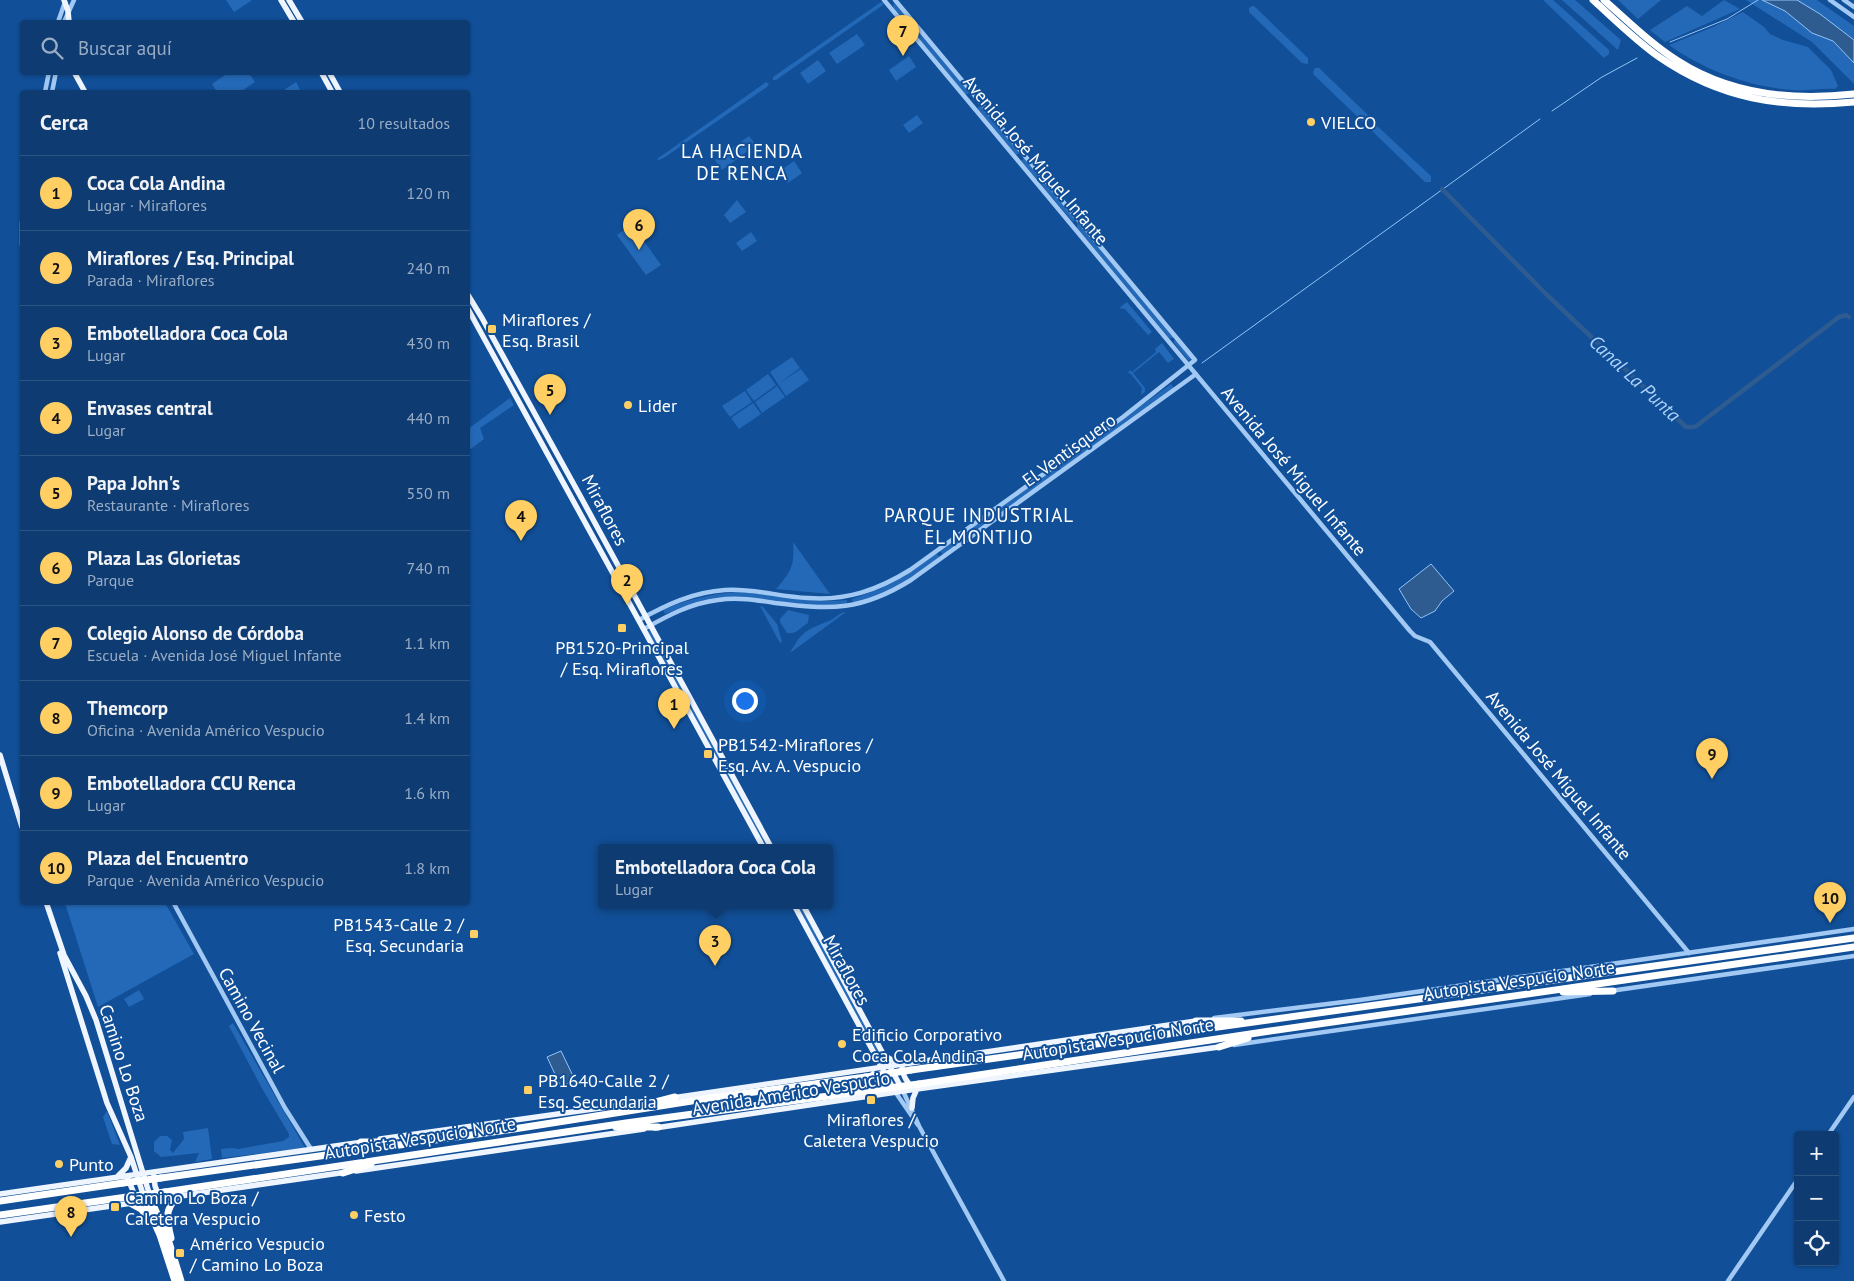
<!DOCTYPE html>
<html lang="es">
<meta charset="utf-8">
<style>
:root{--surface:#0d3b72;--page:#164277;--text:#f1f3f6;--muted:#9aadc4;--line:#2d5584;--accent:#ffcf64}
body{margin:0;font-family:"PT Sans",sans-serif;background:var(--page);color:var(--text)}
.controls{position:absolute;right:15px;bottom:15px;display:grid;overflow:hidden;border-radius:5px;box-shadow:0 1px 4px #0004}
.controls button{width:45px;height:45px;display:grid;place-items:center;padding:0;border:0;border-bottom:1px solid var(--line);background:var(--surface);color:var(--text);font:25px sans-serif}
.you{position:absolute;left:744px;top:700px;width:18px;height:18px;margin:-12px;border:4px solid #fff;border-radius:50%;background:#1a73e8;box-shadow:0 0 0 8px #1a73e833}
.badge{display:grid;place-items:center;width:32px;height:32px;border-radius:50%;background:var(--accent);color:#111;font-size:16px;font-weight:700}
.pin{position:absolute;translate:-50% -41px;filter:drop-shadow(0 1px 2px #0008)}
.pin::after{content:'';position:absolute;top:26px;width:18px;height:15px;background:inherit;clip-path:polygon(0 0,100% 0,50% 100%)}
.popup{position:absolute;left:598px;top:844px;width:235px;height:65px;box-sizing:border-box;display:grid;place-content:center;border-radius:5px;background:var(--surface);filter:drop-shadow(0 1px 4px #0005);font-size:16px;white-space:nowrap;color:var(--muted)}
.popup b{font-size:19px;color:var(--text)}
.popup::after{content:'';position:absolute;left:50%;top:100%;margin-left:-10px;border:10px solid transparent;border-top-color:var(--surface)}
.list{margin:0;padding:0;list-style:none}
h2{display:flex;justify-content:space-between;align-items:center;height:65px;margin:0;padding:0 20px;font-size:21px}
h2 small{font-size:16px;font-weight:400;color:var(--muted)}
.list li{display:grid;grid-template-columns:32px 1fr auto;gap:15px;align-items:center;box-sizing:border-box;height:75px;padding:0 20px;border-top:1px solid var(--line)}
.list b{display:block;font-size:19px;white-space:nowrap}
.list p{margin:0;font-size:16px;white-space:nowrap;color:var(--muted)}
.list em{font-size:16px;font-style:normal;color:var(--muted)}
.icon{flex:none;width:28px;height:28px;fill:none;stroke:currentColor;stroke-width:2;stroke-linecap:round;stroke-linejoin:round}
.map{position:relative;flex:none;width:1854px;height:1281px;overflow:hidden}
.search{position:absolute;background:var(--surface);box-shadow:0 1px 4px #0004;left:20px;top:20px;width:450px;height:55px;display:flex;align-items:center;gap:12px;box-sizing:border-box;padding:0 18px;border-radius:5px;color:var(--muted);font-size:19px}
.panel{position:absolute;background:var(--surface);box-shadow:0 1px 4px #0004;left:20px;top:90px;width:450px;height:815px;border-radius:5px}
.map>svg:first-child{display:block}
</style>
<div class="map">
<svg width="1854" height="1281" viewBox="0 0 1854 1281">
<rect width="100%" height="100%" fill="#114f98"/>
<path fill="#2469b7" d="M226,0h25v1l-17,11z
M1543,0h10l56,50v4l-5,4z
M1562,0h13l46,40 -3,10z
M1618,0h43l-23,19z
M1724,0l16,9 -75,33 -15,-12 37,-24 15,10z
M1746,0h71l37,26v58l-42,-42z
M881,2l3,2 -4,3 -104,73h-3v-3z
M894,3l75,89 -1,2h-3l-72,-87z
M1252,6h2l54,52v6l-6,-1 -53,-51v-4z
M1743,12l21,15 6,7 13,6 25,7 23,23 7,16 -3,3c-14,-1 -28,2 -42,1 -44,-3 -89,-20 -124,-45l44,-18z
M857,34l8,11 -28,19 -8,-11z
M909,56l7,11 -20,14 -7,-11z
M818,60l8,11 -18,13 -8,-11z
M1315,68h4l50,48v6l-3,1 -3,-1 -49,-47 -1,-3z
M228,73h21l6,9 -15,10h-23l-5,-8z
M296,82l5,10h-20z
M766,82l3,2 -2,3 -102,70 -6,3 -2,-1z
M981,106l39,47 -4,2 -38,-46v-2z
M917,115l6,8 -14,10 -6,-8z
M1375,124l56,52v6h-6l-52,-50 -2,-4z
M749,136l7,9 -34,25 -7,-10z
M1024,158l51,62 -2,2 -52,-61z
M794,161l8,12 -14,10 -8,-12z
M737,200l9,12 -16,11 -6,-8z
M632,224l29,41 -15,10 -29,-40z
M1077,224l2,1 94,111v2h-4l-92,-110z
M751,232l6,9 -15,10 -6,-8z
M1127,302l25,30 -4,3 -23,-26 -6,-1z
M1174,340h2l15,18 -2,3 -15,-18z
M1162,343l12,16 -6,4 -9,-11 -26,21 12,15v4l-4,3 1,-7 -11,-14 -3,-1 2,-3 2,2 24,-20 -1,-3z
M792,357l8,11 -22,16 -8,-12z
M801,369l8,11 -23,16 -8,-12z
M768,374l8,11 -22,16 -8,-11z
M1171,384l3,4 -112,82 -4,-4z
M777,386l8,11 -23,16 -7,-11z
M745,391l7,11 -22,15 -8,-11z
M510,398l4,7 -34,23 4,11 -16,12v-22z
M753,403l8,11 -22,15 -8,-11z
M1056,468l3,4 -116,83 -3,-4z
M793,542l37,52 -54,-5c15,-17 19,-24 17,-47z
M936,553l4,4 -32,23 -25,14 -30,10 -1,-5 28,-10 25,-13z
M737,592c38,2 71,12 110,8v5h-42l-67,-8 -38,4 -35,13 -2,-4c25,-11 48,-16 74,-18z
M760,606l3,1 14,17 5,18 -2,1z
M788,610l21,5 -1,8c-7,4 -12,12 -21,10l-7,-11v-3z
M846,612l-56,41c12,-22 16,-23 39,-32 7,-3 9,-8 17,-9z
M651,630l37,68 -3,2 -38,-69z
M691,703l78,144h-5l-77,-142z
M65,903h100l29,51 -96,53z
M795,905h5l87,159 -5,1z
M139,990l5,9 -15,8 -5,-8z
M233,1023l72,125 -83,10 -1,-9 12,-1 5,1 45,-8 6,-4v-3l-25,-42 -35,-66z
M107,1111l13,34 -8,-1 -9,-27z
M208,1128l4,31 -17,3 4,-9 -38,4 -7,-6v-9l6,-6h7l5,4 -2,10 3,3 11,-14 -1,-7z"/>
<path fill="#2e5c91" stroke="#93c4f7" d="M1762,0h35l23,14 34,26v23l-21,-22 -21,-8 -27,-22z
M1431,564l23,27 -12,10 -7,10 -14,7 -10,-9 -12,-20z
M561,1051l14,29 -14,7 -14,-30z"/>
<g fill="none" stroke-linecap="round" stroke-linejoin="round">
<path stroke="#93c4f7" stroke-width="1" d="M1670,42l57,-23 31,-19
M1552,111l50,-34 35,-19
M1202,363l338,-244"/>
<path stroke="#2e5c91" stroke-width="4.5" d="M1442,189l104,105 140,133h9l144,-110 7,-2 3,2"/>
<path stroke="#a2c9f4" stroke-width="4.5" d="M884,0l526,631 5,5 15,6 259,311
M1830,0l24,17
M1844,0l10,7
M58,22l7,-20
M64,22l10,-22
M45,92l4,-20
M52,92l4,-20
M22,222v23
M639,620c27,-15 54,-28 86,-30 28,-2 55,7 83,8 38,3 70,-8 102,-28l213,-153 72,-57 -300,-360
M644,629c23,-13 47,-26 74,-29 19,-3 38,0 57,3 57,7 86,8 136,-23l285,-206
M173,902l112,206 26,41
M1610,991l244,-35
M1214,1018l146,-18 494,-71
M1234,1045l356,-51
M903,1091l16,35 85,155
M896,1093l22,32
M1828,1135l26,-38
M1728,1281l70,-102"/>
<path stroke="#eef5ff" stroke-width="5.5" d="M64,0l4,11 1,11
M281,0l13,22
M289,0l13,22
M74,72l11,20
M321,72l11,20
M329,72l11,20
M468,295l14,23 101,183 188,346
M468,309l295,538
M0,755l22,72
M46,902l18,53 22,41 10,24 54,176
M794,905l100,185
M803,905l99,184
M60,953l47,150 24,54 13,40
M884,1055l11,7 7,2c0,11 5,21 15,25l-4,9 -1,10
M873,1074l9,13v5
M672,1098l524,-77
M655,1128l262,-39 302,-42
M380,1139l270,-38
M356,1171l288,-42
M154,1176l1,10 4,10
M117,1177l9,-9 5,-11
M128,1179l5,12 -1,8
M0,1194l363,-52
M0,1222l347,-50"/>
<path stroke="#fff" stroke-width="7" d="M1593,0c21,19 42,40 66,57 61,42 122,52 195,45
M1604,0c24,21 47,44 74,61 53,34 114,40 176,33
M1563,992l50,-1
M1196,1021h45
M1219,1047l29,-9
M911,1070l943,-132
M919,1084l351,-53 584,-84
M644,1105l31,-8
M616,1127h42
M361,1142h33
M343,1173l28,-9
M161,1178l346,-48 210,-33 149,-20
M165,1192l461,-69 248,-33
M151,1200l17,39 13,42
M0,1201l123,-18
M145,1201l15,34 15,46
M130,1203l11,6 8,9
M0,1215l127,-18
M171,1238c-4,-17 -7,-28 6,-41"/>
<path stroke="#fff" stroke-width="7" d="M866,1077l45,-7
M874,1090l45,-6
M123,1183l38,-5
M127,1197l38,-5"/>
</g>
<g fill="#ffcf64" stroke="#114f98" stroke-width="2">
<circle cx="1311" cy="122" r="5"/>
<rect x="487" y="324" width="10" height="10" rx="2.5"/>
<circle cx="628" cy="405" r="5"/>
<rect x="617" y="623" width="10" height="10" rx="2.5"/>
<rect x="703" y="749" width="10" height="10" rx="2.5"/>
<rect x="469" y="929" width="10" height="10" rx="2.5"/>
<circle cx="842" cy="1044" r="5"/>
<rect x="523" y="1085" width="10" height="10" rx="2.5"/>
<rect x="866" y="1095" width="10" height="10" rx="2.5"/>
<circle cx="59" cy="1164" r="5"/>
<rect x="110" y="1202" width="10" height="10" rx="2.5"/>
<circle cx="354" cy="1215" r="5"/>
<rect x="175" y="1248" width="10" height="10" rx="2.5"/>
</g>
<g text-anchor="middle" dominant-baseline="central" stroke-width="4" stroke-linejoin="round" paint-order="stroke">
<g font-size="18" fill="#fff" stroke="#114f98" text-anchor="start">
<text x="1321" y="122">VIELCO</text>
<text x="502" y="319">Miraflores /<tspan x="502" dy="21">Esq. Brasil</tspan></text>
<text x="638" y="405">Lider</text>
<text x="622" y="647" text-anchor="middle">PB1520-Principal<tspan x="622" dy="21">/ Esq. Miraflores</tspan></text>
<text x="718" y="744">PB1542-Miraflores /<tspan x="718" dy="21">Esq. Av. A. Vespucio</tspan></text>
<text x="464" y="924" text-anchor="end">PB1543-Calle 2 /<tspan x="464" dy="21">Esq. Secundaria</tspan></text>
<text x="852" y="1034">Edificio Corporativo<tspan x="852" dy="21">Coca Cola Andina</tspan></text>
<text x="538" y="1080">PB1640-Calle 2 /<tspan x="538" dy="21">Esq. Secundaria</tspan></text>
<text x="871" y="1119" text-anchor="middle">Miraflores /<tspan x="871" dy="21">Caletera Vespucio</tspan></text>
<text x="69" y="1164">Punto</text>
<text x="125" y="1197">Camino Lo Boza /<tspan x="125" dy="21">Caletera Vespucio</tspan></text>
<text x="364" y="1215">Festo</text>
<text x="190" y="1243">Américo Vespucio<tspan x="190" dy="21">/ Camino Lo Boza</tspan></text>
</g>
<g font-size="18" fill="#fff" stroke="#114f98">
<text transform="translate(1036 160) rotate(50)">Avenida José Miguel Infante</text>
<text transform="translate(1069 450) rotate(-36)">El Ventisquero</text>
<text transform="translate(1294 471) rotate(50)">Avenida José Miguel Infante</text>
<text transform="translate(605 510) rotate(62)">Miraflores</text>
<text transform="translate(1559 775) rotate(50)">Avenida José Miguel Infante</text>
<text transform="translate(847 970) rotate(61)">Miraflores</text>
<text transform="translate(1519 980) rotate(-8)">Autopista Vespucio Norte</text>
<text transform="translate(252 1020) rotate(61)">Camino Vecinal</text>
<text transform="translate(1118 1039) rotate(-9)">Autopista Vespucio Norte</text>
<text transform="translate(124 1063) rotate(72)">Camino Lo Boza</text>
<text transform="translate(791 1093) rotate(-9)">Avenida Américo Vespucio</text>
<text transform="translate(420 1138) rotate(-9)">Autopista Vespucio Norte</text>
</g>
<g font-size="19" letter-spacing="1" fill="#fff" stroke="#114f98">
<text x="742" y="151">LA HACIENDA<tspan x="742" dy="22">DE RENCA</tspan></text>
<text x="979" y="515">PARQUE INDUSTRIAL<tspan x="979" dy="22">EL MONTIJO</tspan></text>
</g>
<g font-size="19" font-style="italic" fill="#aed3fa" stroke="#114f98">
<text transform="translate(1635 378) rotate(43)">Canal La Punta</text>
</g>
</g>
</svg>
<div class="controls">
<button>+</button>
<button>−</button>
<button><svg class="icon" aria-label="locate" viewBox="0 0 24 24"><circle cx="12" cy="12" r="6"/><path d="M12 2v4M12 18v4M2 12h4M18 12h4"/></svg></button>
</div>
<div class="you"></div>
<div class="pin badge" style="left:674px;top:729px">1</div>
<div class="pin badge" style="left:627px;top:605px">2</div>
<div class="pin badge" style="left:715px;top:966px">3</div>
<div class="popup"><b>Embotelladora Coca Cola</b>Lugar</div>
<div class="pin badge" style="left:521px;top:541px">4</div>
<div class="pin badge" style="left:550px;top:415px">5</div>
<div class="pin badge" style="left:639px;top:250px">6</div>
<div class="pin badge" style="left:903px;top:56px">7</div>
<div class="pin badge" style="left:71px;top:1237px">8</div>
<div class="pin badge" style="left:1712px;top:779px">9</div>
<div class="pin badge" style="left:1830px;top:923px">10</div>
<div class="search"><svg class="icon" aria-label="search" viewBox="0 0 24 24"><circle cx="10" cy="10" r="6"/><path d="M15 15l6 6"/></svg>Buscar aquí</div>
<section class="panel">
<h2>Cerca<small>10 resultados</small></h2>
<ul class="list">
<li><span class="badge">1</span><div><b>Coca Cola Andina</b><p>Lugar · Miraflores</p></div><em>120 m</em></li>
<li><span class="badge">2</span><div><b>Miraflores / Esq. Principal</b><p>Parada · Miraflores</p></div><em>240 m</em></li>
<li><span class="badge">3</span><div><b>Embotelladora Coca Cola</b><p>Lugar</p></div><em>430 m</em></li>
<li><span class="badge">4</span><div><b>Envases central</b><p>Lugar</p></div><em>440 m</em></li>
<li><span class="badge">5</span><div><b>Papa John's</b><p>Restaurante · Miraflores</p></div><em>550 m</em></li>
<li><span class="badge">6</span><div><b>Plaza Las Glorietas</b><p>Parque</p></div><em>740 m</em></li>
<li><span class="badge">7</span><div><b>Colegio Alonso de Córdoba</b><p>Escuela · Avenida José Miguel Infante</p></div><em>1.1 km</em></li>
<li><span class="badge">8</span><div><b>Themcorp</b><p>Oficina · Avenida Américo Vespucio</p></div><em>1.4 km</em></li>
<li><span class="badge">9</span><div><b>Embotelladora CCU Renca</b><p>Lugar</p></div><em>1.6 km</em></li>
<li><span class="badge">10</span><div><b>Plaza del Encuentro</b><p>Parque · Avenida Américo Vespucio</p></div><em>1.8 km</em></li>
</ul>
</section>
</div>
